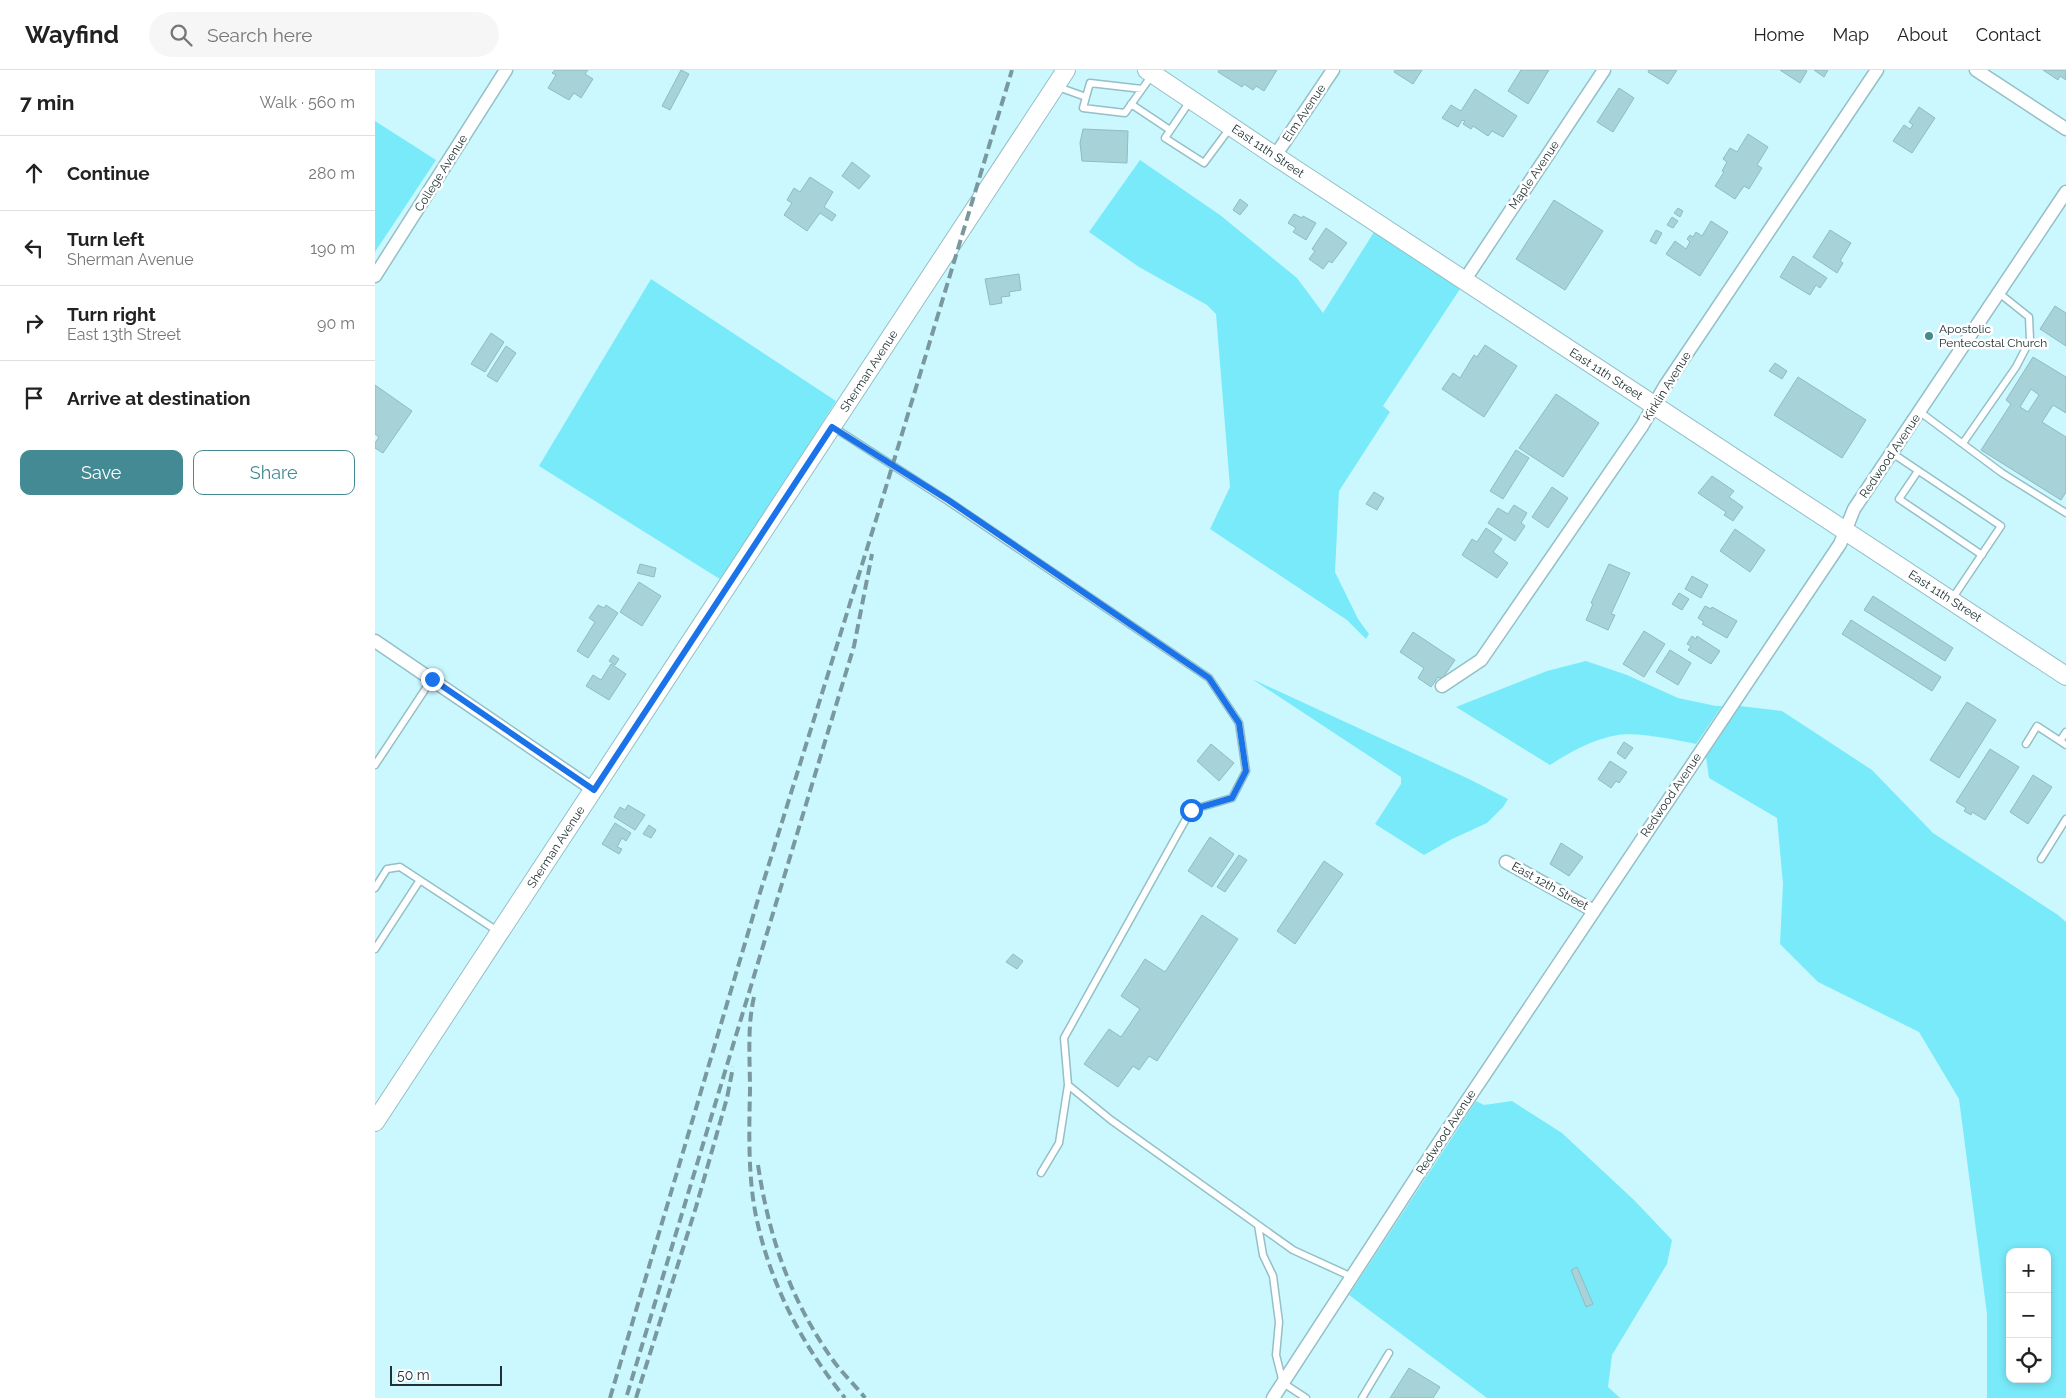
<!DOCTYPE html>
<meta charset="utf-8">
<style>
:root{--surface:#fff;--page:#f6f6f6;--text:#222;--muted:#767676;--line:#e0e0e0;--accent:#448a94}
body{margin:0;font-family:Raleway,sans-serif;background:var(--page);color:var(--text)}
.controls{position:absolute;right:15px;bottom:15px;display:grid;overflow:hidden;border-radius:10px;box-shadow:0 2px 8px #0003}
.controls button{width:45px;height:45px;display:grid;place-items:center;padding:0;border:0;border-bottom:1px solid var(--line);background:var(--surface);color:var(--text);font:25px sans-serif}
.scale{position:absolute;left:15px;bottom:12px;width:112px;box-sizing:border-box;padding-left:5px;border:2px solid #203234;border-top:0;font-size:14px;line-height:18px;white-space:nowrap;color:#203234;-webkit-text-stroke:4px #fff;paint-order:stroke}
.stop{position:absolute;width:15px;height:15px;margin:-11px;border:4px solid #1a73e8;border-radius:50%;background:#fff}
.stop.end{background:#1a73e8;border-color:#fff;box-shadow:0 1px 5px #0008}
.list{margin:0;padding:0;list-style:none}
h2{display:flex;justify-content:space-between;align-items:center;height:65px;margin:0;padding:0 20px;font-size:21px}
h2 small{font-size:16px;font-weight:400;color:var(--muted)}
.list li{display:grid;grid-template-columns:32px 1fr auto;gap:15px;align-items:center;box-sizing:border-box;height:75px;padding:0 20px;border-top:1px solid var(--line)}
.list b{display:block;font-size:19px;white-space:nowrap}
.list p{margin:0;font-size:16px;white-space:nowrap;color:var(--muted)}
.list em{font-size:16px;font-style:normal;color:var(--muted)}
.actions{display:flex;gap:10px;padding:15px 20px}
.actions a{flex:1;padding:11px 0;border:1px solid var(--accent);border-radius:10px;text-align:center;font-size:18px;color:var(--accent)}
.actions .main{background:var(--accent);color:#fff}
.icon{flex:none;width:28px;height:28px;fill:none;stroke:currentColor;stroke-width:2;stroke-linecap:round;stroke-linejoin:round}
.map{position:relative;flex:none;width:1691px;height:1328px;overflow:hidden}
header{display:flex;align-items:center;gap:30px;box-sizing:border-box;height:70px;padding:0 25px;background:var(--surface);border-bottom:1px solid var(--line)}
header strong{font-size:24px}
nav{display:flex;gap:28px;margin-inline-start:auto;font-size:18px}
.search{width:350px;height:45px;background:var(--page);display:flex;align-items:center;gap:12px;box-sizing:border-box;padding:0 18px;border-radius:28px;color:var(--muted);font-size:19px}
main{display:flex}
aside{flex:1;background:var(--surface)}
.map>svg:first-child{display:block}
</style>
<header>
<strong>Wayfind</strong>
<div class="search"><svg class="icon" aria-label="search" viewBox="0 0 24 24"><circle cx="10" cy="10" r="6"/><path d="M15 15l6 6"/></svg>Search here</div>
<nav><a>Home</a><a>Map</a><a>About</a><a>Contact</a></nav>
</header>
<main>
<aside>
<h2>7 min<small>Walk · 560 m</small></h2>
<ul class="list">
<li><svg class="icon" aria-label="ahead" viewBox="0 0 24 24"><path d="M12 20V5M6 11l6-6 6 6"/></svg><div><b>Continue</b></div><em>280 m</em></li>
<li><svg class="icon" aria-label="left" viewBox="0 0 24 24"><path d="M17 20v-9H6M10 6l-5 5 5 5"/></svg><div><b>Turn left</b><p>Sherman Avenue</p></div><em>190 m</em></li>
<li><svg class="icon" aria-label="right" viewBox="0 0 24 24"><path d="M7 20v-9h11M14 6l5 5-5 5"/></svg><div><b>Turn right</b><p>East 13th Street</p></div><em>90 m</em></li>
<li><svg class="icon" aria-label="arrive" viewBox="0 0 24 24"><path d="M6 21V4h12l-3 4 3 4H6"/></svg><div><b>Arrive at destination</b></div></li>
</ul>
<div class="actions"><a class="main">Save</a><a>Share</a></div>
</aside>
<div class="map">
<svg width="1691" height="1328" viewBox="0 0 1691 1328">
<rect width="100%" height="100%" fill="#cbf8ff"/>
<path fill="#79eafa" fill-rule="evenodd" d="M0,51l61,39 -61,92z
M765,90l80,55 77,63 26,35 51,-81 86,57 -77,117 7,6 -51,79 -4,81 23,47 11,15 -3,5 -19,-19 -137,-91 20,-42 -14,-173 -9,-9 -68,-38 -50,-35z
M276,209l185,122 -113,180 -184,-115z
M1211,591l41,14 51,23 38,8h6l-26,38c-20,-4 -59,-12 -78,-9 -25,4 -48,17 -68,30l-94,-58 91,-36z
M877,609l217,100 39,20 -5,8 -16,16 -35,16 -28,16 -49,-31 26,-40v-7z
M1365,636l42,5 90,59 61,63 125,82 8,7v476h-79v-84l-28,-215 -40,-67 -101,-50 -38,-38 3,-60 -6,-66 -68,-40 -3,-21zM1635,1182h37v127h-37z
M1101,1031l8,4 28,-4 50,32 72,67 38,40 -5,24 -55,91 -4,32 12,11h-133l-138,-103z"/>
<path fill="#a6d2d8" stroke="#8fbbc1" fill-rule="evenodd" d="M180,0h33l-3,4 8,5 -12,19 -7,-5 -5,7 -21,-12 8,-13 -4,-2z
M306,0l8,4 -19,36 -8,-4z
M844,0h58l-13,21 -8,-5 -3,4 -9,-6 -2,3 -24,-15z
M1020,0h27l-9,14 -19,-12z
M1146,0h28l-21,34 -20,-13z
M1274,0h28l-9,14 -20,-12z
M1405,0h25l2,1 -7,12z
M1439,0h14l-4,7z
M1668,0h23v10l-6,-4 -2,4z
M1244,18l15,10 -21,34 -16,-10z
M1100,19l42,27 -14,21 -11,-6 -4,5 -15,-10 -2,3 -8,-5 2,-3 -3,-1 -4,7 -16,-9 9,-13 10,6z
M1544,37l16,11 -23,35 -19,-12 11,-16 6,4 3,-4 -4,-3z
M708,59l45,2 -1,32 -45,-2 -2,-18z
M1373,64l20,13 -11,18 5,3 -13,21 -5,-3 -9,13 -20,-13 9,-14 -2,-1 5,-9 -4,-3 7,-11 7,4z
M477,92l18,14 -11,13 -17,-13z
M435,107l23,15 -9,15 12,8 -4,6 -12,-8 -13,18 -23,-16 8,-12 -5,-3 7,-12 6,4z
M865,129l8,6 -8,10 -7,-5z
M1179,130l49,31 -38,59 -49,-31z
M1303,138l5,3 -3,6 -6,-4z
M919,144l8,4 1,-2 13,7 -10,17 -13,-8 3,-4 -8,-5z
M1297,147l6,4 -5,7 -6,-3z
M1336,151l17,11 -28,44 -34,-22 9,-13 11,8 4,-7 -3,-3 3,-4 3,2 3,-5 6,4z
M951,158l21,15 -15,20 -3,-2 -6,8 -14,-10 6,-8 -3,-2z
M1281,160l6,3 -6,11 -6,-3z
M1455,160l21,13 -11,18 3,2 -6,10 -24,-16z
M1418,186l34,22 -7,10 -4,-3 -6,10 -30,-18z
M644,204l2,16 -12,2 1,4 -9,1 1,6 -12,2 -5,-26z
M1680,236l11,7v33l-26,-17z
M116,263l13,9 -19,30 -14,-8z
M1110,275l32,21 -33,51 -42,-28 11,-16 7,5 14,-23 3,2z
M131,276l10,7 -19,29 -10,-6z
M1658,287l33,20v36l-13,-8 -11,17 24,15v55l-5,8 -80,-50 30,-46 -5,-4zM1656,319l8,6 -11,17 -8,-5z
M1400,293l12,8 -5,8 -13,-8z
M1423,307l68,43 -24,38 -68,-43z
M0,315l37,26 -29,42 -8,-5v-5l4,-6 -4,-3z
M1181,324l43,29 -36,54 -44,-29z
M1141,380l13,8 -26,41 -13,-8z
M1337,406l22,15 -5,6 14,10 -10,14 -9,-6 2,-3 -28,-19z
M1177,417l16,11 -20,30 -16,-11z
M999,422l10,6 -7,12 -11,-6z
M1139,435l13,8 -6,10 4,3 -10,15 -27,-18 10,-15 10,6z
M1111,458l16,11 -9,13 15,11 -11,15 -35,-23 10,-16 5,3z
M1360,459l30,21 -15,22 -30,-21z
M265,494l16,4 -2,9 -17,-4z
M1234,494l21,9 -19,41 4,1 -7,15 -22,-10 7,-16 -2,-1z
M1317,506l16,9 -7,13 -16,-9z
M264,512l22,14 -19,30 -22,-14z
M1304,523l10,6 -7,11 -10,-6z
M1498,526l80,52 -8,13 -81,-51z
M223,535l6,3 2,-3 12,8 -30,45 -11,-7 18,-29 -6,-4z
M1330,536l6,3 1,-2 25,14 -10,17 -25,-14 2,-2 -6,-4z
M1476,550l90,57 -9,14 -90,-57z
M1269,561l21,13 -21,33 -21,-13z
M1038,562l42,28 -13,19 -4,-2 -7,10 -13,-9 6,-10 -24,-16z
M1317,566l4,3 1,-3 23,15 -9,13 -23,-14 3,-4 -4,-2z
M1295,580l21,13 -13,22 -22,-13z
M238,585l6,4 -4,6 -6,-4z
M236,594l15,10 -17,26 -23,-14 7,-11 8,5z
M1592,632l29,18 -37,58 -29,-18z
M1249,672l9,6 -8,11 -8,-6z
M836,674l23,19 -15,18 -22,-20z
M1615,679l29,18 -34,53 -13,-8 -1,3 -7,-4 2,-3 -10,-6z
M1235,691l17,11 -8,11 -3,-2 -5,7 -13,-9z
M1658,705l19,12 -24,37 -18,-12z
M253,735l17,10 -10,15 -21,-13 6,-10 5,3z
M240,753l16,10 -5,8 -4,-3 -5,9 5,2 -3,5 -17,-10z
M274,755l7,5 -5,8 -8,-4z
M835,767l24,17 -22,33 -24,-16z
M1186,773l22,14 -14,19 -19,-12z
M864,785l8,5 -22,32 -8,-5z
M949,791l19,13 -48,70 -18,-13z
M827,845l36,24 -81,122 -8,-5 -10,14 -6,-4 -15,21 -34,-23 25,-35 12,8 19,-28 -19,-13 24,-37 20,13z
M638,884l10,7 -6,8 -11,-7z
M1202,1197l16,37 -7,3 -15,-37z
M1034,1298l31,19 -7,11h-43z"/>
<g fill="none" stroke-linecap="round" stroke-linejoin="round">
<g stroke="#94bfc6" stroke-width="9">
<path id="lane" d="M683,17l28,10 -3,11 42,5 27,-38
M711,27l4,-14 52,6
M815,31l-25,37 39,25 26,-35
M756,34l39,26
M1545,342l82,61 64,40
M458,357l115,74 261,177 30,45 7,48 -14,27 -41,12 -127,228 4,47 43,35 182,130 59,27
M1588,373l53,-76 14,-27 -1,-23 -30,-24
M1517,383l109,73 -49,73
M1543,401l-19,28 83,56
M1691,662l-6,9 6,4
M1651,674l11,-18 23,15
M0,695l57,-86
M1666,789l25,-40
M0,818l12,-19 13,-2 99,65
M0,879l45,-69
M666,1103l18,-30 9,-58
M883,1155l5,30 10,21 6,46 -3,33 7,28 23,15
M987,1328l27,-45"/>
</g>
<g stroke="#94bfc6" stroke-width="15">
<path id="street" d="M1601,0l90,59
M900,86l58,-86
M0,206l131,-206
M1089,211l140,-211
M0,571l219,149
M1067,616l39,-26 161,-234 23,-40 212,-316
M1131,792l88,49
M898,1328l165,-254 402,-600 14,-35 212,-317"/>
</g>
<g stroke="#94bfc6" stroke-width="20">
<path id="secondary" d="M772,0l128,86 791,520
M0,1052l691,-1052"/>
</g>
<use href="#lane" stroke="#fff" stroke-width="6"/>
<use href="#street" stroke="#fff" stroke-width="12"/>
<use href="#secondary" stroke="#fff" stroke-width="18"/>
<path stroke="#79999e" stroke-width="4" stroke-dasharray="10 5" stroke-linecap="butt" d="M379,927c-7,30 -4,63 -4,94 -1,40 -2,86 6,125 14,68 46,129 89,182
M383,1095c11,73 33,137 77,198 9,12 21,23 30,35
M252,1325l227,-749 18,-92
M235,1328l149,-502 120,-386 133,-440
M261,1328l60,-191 31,-109 6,-31"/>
</g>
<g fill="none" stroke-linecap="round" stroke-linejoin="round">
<path stroke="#1a73e8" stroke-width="6" d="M57,609l162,111 238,-363 116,73 261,178 30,45 7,48 -14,27 -41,12"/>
</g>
<circle fill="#448a94" stroke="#fff" stroke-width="2" cx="1554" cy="266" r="5"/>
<g text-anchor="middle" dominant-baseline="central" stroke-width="5" stroke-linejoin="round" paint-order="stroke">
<g font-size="12" fill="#203234" stroke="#fff">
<text transform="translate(929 43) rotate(-56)">Elm Avenue</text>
<text transform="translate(893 81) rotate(34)">East 11th Street</text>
<text transform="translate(66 103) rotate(-58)">College Avenue</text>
<text transform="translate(1159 105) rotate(-56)">Maple Avenue</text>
<text transform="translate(494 301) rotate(-57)">Sherman Avenue</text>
<text transform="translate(1231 304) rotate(33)">East 11th Street</text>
<text transform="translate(1292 316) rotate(-58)">Kirklin Avenue</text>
<text transform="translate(1515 386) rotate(-56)">Redwood Avenue</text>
<text transform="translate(1570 526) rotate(33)">East 11th Street</text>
<text transform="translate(1296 725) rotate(-56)">Redwood Avenue</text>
<text transform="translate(181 777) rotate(-57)">Sherman Avenue</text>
<text transform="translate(1175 816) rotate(29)">East 12th Street</text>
<text transform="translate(1071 1062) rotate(-57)">Redwood Avenue</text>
</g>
<g font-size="12" fill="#203234" stroke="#fff" text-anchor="start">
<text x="1564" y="259">Apostolic<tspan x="1564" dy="14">Pentecostal Church</tspan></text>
</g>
</g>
</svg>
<div class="controls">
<button>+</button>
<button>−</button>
<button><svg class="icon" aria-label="locate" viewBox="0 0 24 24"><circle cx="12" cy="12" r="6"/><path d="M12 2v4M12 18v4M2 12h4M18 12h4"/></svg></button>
</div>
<div class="scale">50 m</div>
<div class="stop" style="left:816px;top:740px"></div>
<div class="stop end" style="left:57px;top:609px"></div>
</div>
</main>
